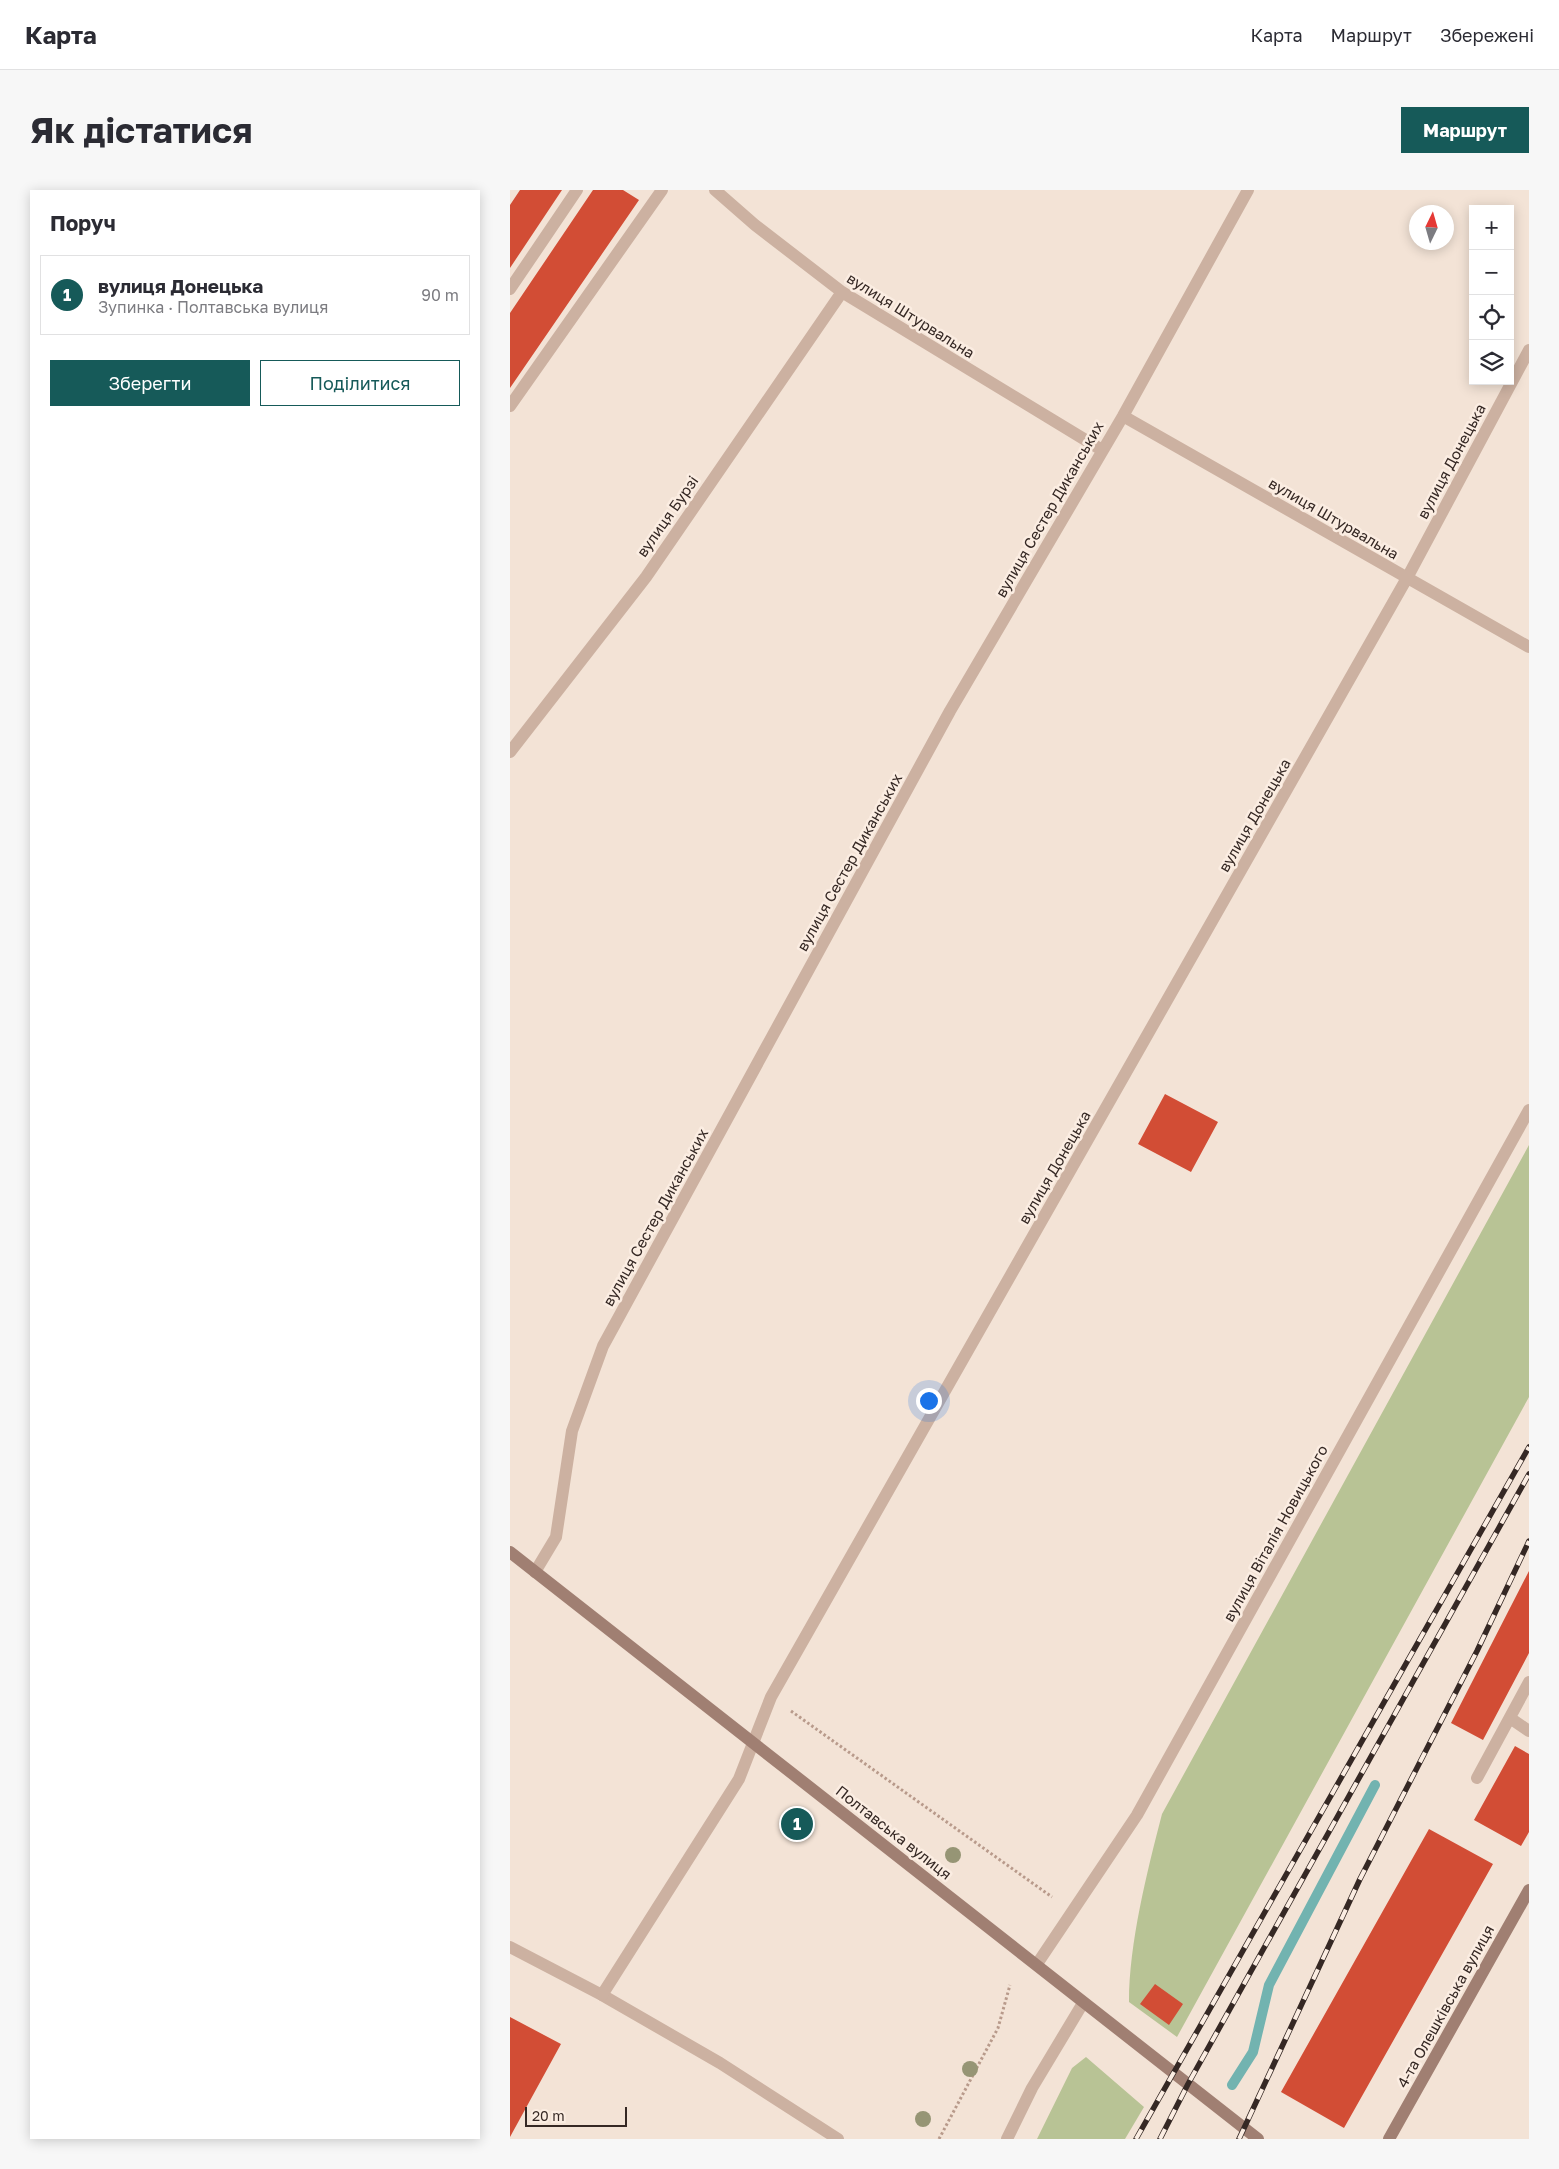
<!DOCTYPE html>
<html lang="uk">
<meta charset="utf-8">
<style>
:root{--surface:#fff;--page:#f7f7f7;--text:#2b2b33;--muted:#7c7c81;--line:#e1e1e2;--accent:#165a59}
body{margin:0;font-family:"Golos Text",sans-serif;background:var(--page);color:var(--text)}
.controls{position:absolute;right:15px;top:15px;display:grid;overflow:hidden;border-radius:0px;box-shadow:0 2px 12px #0003}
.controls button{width:45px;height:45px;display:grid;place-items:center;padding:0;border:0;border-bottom:1px solid var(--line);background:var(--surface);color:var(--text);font:25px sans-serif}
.compass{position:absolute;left:899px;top:15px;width:45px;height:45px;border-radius:50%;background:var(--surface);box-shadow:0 2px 12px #0003;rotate:5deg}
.scale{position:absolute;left:15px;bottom:12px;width:102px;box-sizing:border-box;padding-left:5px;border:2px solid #352824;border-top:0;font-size:14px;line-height:18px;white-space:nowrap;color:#352824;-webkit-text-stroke:4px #fbede2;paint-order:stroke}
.you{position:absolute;left:418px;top:1210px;width:18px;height:18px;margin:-12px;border:4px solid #fff;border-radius:50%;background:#1a73e8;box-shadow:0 0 0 8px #1a73e833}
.badge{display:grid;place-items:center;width:32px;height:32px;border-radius:50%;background:var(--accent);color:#fff;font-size:16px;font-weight:700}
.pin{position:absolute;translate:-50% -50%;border:2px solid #fff;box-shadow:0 1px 5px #0006}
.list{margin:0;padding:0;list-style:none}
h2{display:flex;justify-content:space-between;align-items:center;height:65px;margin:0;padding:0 20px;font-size:21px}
h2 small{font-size:16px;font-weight:400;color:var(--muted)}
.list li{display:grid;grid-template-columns:32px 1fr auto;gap:15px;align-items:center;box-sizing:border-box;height:80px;margin:0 10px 10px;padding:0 10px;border:1px solid var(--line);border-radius:0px}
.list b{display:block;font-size:19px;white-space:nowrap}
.list p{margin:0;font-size:16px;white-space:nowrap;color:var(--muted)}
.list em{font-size:16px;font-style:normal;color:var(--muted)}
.actions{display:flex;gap:10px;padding:15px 20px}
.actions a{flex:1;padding:11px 0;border:1px solid var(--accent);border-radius:0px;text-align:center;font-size:18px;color:var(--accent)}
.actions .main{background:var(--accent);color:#fff}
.icon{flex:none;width:28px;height:28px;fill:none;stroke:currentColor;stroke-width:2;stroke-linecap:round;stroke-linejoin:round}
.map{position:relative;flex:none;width:1019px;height:1949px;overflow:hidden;border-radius:0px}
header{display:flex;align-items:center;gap:30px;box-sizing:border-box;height:70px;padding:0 25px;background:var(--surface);border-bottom:1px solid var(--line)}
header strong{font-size:24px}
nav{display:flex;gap:28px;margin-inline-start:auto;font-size:18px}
.intro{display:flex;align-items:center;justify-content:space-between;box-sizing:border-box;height:120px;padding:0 30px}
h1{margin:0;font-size:35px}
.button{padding:12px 22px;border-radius:0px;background:var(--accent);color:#fff;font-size:18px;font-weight:700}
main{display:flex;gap:30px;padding:0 30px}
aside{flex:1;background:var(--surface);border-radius:0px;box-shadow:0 2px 12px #0003}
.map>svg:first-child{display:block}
</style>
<header>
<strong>Карта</strong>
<nav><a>Карта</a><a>Маршрут</a><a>Збережені</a></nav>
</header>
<div class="intro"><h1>Як дістатися</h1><a class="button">Маршрут</a></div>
<main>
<aside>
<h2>Поруч<small></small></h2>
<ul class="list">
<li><span class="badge">1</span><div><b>вулиця Донецька</b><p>Зупинка · Полтавська вулиця</p></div><em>90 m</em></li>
</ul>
<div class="actions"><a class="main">Зберегти</a><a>Поділитися</a></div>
</aside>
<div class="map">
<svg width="1019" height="1949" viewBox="0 0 1019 1949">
<rect width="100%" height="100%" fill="#f3e3d6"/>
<path fill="#b8c395" d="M1019,955v252l-352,640 -48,-35c0,-59 18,-130 33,-188z
M576,1867l58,50 -19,32h-88l35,-71z"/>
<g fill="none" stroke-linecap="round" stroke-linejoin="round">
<path stroke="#72b3b0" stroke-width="10" d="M722,1895l21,-33 16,-67 106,-200"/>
</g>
<path fill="#d24d35" d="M10,0h42l-52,78v-63z
M83,0h30l16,10 -129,188v-75z
M655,904l53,28 -27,50 -53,-28z
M1019,1381v82l-46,87 -32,-17z
M1005,1556l14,8v78l-8,14 -47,-26z
M919,1639l64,35 -149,264 -63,-36z
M645,1794l28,20 -14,21 -29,-21z
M0,1827l51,27 -51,93z"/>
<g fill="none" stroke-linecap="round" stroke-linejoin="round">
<path stroke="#b89a8b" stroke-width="3" stroke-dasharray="2.5 2.5" stroke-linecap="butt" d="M281,1521l261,186
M429,1949l59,-111 12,-43"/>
<path stroke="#ccb1a1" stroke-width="12" d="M0,99l67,-99
M1000,1528l19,13
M967,1588l52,-96
M0,1757l92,48 118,68 118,76"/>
<path stroke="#ccb1a1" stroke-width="12" d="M205,0l40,35 87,67 260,158
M0,216l152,-216
M613,226l406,231
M0,562l136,-175 196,-285
M25,1382l21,-35 16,-106 31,-85 347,-635 173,-295 125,-226
M527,1774l100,-149 392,-705
M92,1805l137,-216 32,-82 636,-1119 122,-228
M497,1949l25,-51 51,-85"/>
<path stroke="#a07f72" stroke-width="12" d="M0,1362l748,587
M879,1949l140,-249"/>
<g stroke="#352824" stroke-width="5.5">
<path id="rail" d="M626,1949l393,-692
M650,1949l28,-55 341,-610
M729,1949l121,-260 117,-228 52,-110"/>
</g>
<use href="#rail" stroke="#fbede2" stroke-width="4" stroke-dasharray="11" stroke-linecap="butt"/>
</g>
<g fill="#969575">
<circle cx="443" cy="1665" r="8"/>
<circle cx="460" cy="1879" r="8"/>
<circle cx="413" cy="1929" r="8"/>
</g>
<g text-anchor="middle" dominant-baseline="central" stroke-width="5" stroke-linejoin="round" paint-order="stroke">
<g font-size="15" fill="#352824" stroke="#fbede2">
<text transform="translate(401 125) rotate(32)">вулиця Штурвальна</text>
<text transform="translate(941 271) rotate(-62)">вулиця Донецька</text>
<text transform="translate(539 319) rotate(-60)">вулиця Сестер Диканських</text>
<text transform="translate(157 326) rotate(-55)">вулиця Бурзі</text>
<text transform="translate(824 328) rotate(30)">вулиця Штурвальна</text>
<text transform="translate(744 625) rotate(-60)">вулиця Донецька</text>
<text transform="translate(339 672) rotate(-61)">вулиця Сестер Диканських</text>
<text transform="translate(544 977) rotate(-60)">вулиця Донецька</text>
<text transform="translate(145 1027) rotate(-61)">вулиця Сестер Диканських</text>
<text transform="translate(765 1343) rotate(-61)">вулиця Віталія Новицького</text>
<text transform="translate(384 1642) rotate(38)">Полтавська вулиця</text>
<text transform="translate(935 1816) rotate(-61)">4-та Олешківська вулиця</text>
</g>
</g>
</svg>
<div class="controls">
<button>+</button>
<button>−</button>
<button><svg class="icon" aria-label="locate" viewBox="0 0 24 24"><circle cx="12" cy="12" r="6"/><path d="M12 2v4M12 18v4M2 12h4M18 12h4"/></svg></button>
<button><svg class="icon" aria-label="layers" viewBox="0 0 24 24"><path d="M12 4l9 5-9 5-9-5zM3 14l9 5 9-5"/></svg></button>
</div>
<svg class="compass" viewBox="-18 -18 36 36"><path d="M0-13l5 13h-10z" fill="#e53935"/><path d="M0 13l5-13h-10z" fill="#7c7c81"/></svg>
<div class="scale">20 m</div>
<div class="you"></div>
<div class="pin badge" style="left:287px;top:1634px">1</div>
</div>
</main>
